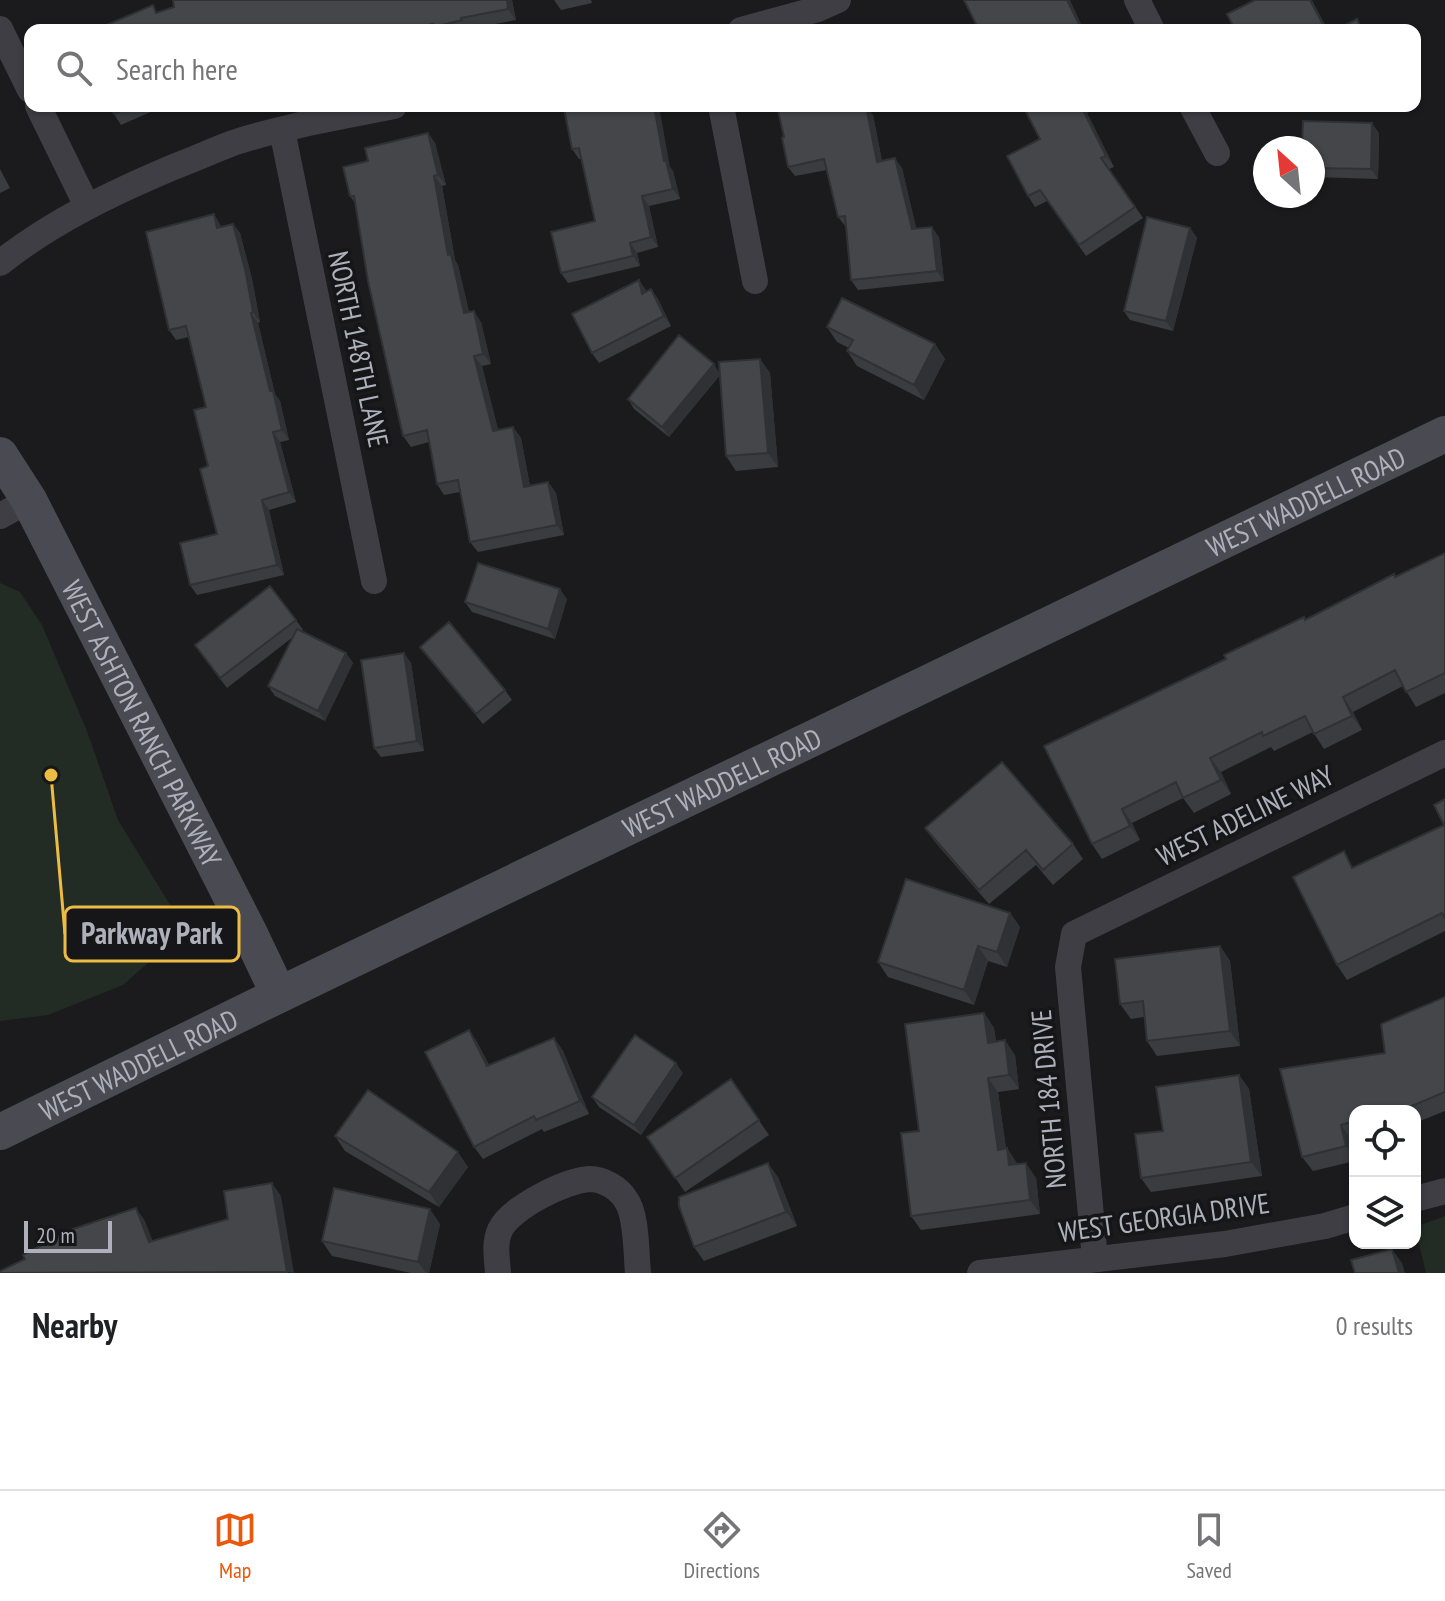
<!DOCTYPE html>
<style>
:root{--surface:#fff;--page:#f2f2f2;--text:#202124;--muted:#757577;--line:#e0e0e0;--accent:#ea580c}
body{margin:0;font-family:"PT Sans Narrow",sans-serif;background:var(--page);color:var(--text)}
.controls{position:absolute;right:24px;bottom:24px;display:grid;overflow:hidden;border-radius:16px;box-shadow:0 2px 6px #0004}
.controls button{width:72px;height:72px;display:grid;place-items:center;padding:0;border:0;border-bottom:2px solid var(--line);background:var(--surface);color:var(--text);font:40px sans-serif}
.compass{position:absolute;left:1253px;top:136px;width:72px;height:72px;border-radius:50%;background:var(--surface);box-shadow:0 2px 6px #0004;rotate:333deg}
.scale{position:absolute;left:24px;bottom:20px;width:88px;box-sizing:border-box;padding-left:8px;border:4px solid #aeb1bc;border-top:0;font-size:22px;line-height:28px;white-space:nowrap;color:#aeb1bc;-webkit-text-stroke:6px #161618;paint-order:stroke}
.list{margin:0;padding:0;list-style:none}
h2{display:flex;justify-content:space-between;align-items:center;height:104px;margin:0;padding:0 32px;font-size:34px}
h2 small{font-size:26px;font-weight:400;color:var(--muted)}
.icon{flex:none;width:44px;height:44px;fill:none;stroke:currentColor;stroke-width:2;stroke-linecap:round;stroke-linejoin:round}
.map{position:relative;flex:none;width:1445px;height:1273px;overflow:hidden}
.search{position:absolute;background:var(--surface);box-shadow:0 2px 6px #0004;left:24px;right:24px;top:24px;height:88px;display:flex;align-items:center;gap:20px;box-sizing:border-box;padding:0 28px;border-radius:16px;color:var(--muted);font-size:30px}
.sheet{height:216px;background:var(--surface)}
nav{display:flex;justify-content:space-around;align-items:center;box-sizing:border-box;height:112px;border-top:2px solid var(--line);background:var(--surface);font-size:22px;color:var(--muted)}
nav a{display:grid;justify-items:center;gap:4px}
nav .on{color:var(--accent)}
.map>svg:first-child{display:block}
</style>
<div class="map">
<svg width="1445" height="1273" viewBox="0 0 1445 1273">
<rect width="100%" height="100%" fill="#1b1b1d"/>
<path fill="#222b24" d="M0,583l20,9 22,33 45,106 31,89 54,88 2,26 -7,12 -44,39 -75,30 -48,6z
M1445,1216v57h-19l-11,-46z"/>
<g fill="none" stroke-linecap="round" stroke-linejoin="round">
<path stroke="#3e3e44" stroke-width="26" d="M1137,0l15,30
M0,29l30,61
M741,30l77,-21 20,-9
M38,106l49,100
M721,106l34,175
M1192,106l25,47
M282,130l92,451
M0,263c53,-42 114,-71 176,-97 19,-7 38,-16 57,-23 52,-17 107,-26 161,-37
M0,516l29,-16
M1415,1199l30,-8
M1095,1259l-27,-292 6,-33 371,-181
M498,1273c-1,-14 -4,-30 2,-43 10,-22 66,-50 90,-51 13,0 29,9 36,21 11,15 10,53 12,73
M980,1273l245,-29 100,-18 30,-9"/>
<g stroke="#4a4b52" stroke-width="36">
<path id="s1" d="M0,455l29,45 221,434 29,61"/>
<path id="s2" d="M0,1132l279,-137 1166,-561"/>
</g>
</g>
<path fill="#3b3c40" d="M173,0h339l4,20 -47,9v1h-374l79,-23z
M554,0h37l1,3 -31,7z
M110,106h54l-43,19 -7,-11z
M1023,106h78l-14,7 27,54 -5,2 34,49 -57,38 -39,-55 -12,6 -7,-11 12,-57z
M564,108l106,59 3,4 7,28 -31,7 9,41 -21,6 3,13 -72,17 -7,-10 34,-52 -14,-62h-2l-7,-10z
M873,115l9,46 20,7 14,61 23,8 5,44 -86,9 -7,-10 -5,-53 -8,-10 -11,-47 -32,6 -7,-9z
M428,133l7,10 11,42 -4,1 13,74 3,5 11,47 12,10 10,42 -9,2 16,64 15,-3 8,11 9,48 18,-4 8,11 8,42 -86,17 -8,-10 -10,-50 -16,3 -7,-11 -8,-42 -18,5 -8,-11 -48,-233 -5,-7 18,-35z
M1379,133l-1,46 -65,-2v-29z
M0,169l10,19 -10,5z
M214,214l7,13 12,-3 7,9 12,46 8,43 -2,1 17,71 5,7 9,39 -9,2 16,60 -27,8 15,65 -87,20 -7,-10 27,-51 -9,-68 -2,-59 -17,-70 -13,3 -7,-10z
M1190,228l7,10 -24,93 -43,-11 -6,-9z
M639,280l7,12 5,-3 7,10 13,27 -72,37 -7,-10z
M827,327l108,17 10,15 -21,41 -67,-34 -10,-15 2,-3 -12,-6z
M760,359l10,14 8,94 -42,4 -10,-15 -6,-81 -51,62 -35,-28 -6,-10 91,-27z
M1445,553v140l-29,14 -13,-21 -50,26 9,18 -38,19 -11,-17 -39,19 -3,-4 -50,25 10,22 -37,19 -11,-15 -51,25 8,17 -38,19 -10,-15 -48,-98z
M567,599l-12,40 -83,-27 -7,-10z
M296,620l7,10 -2,1 45,22 7,10 -28,58 -50,-25 -7,-10 25,-49 -66,51 -25,-33z
M420,647l85,43 7,10 -29,24z
M404,653l7,10 13,88 -43,6 -7,-9z
M1445,799v132l-98,49 -10,-15 18,-98 89,-42z
M925,828l148,16 10,15 -30,26 -17,-20 -47,39 -54,-62z
M1010,913l10,14 -13,40 -19,-6 -14,44 -86,-28 -10,-15z
M1220,946l10,15 10,85 -83,10 -10,-15 -3,-24 -13,2 -11,-15z
M1445,997v114l-30,12v-12h-60v27l-4,1 4,16v6l-42,10 -11,-14 83,-104z
M984,1013l10,15 2,13 19,14 4,34 -21,3 8,56h1l10,16 19,14 4,36 -119,16 -10,-14 8,-85z
M469,1030l8,12 12,23 65,-27 9,13 26,63 -45,18 -2,-3 -59,30 -9,-12z
M683,1073l-42,62 -42,-28 -7,-10z
M1239,1075l10,14 13,87 -111,16 -10,-14 22,-47z
M731,1079l38,56 -84,57 -38,-55z
M335,1136l133,31 -29,40 -94,-56z
M778,1177l19,49 -93,35 -10,-14z
M440,1224l-11,49h-18l-79,-17 -10,-15z"/>
<path fill="#303134" d="M507,0h5l4,20 -8,-11z
M1067,0h3l14,30h-2z
M1310,0h2l16,30h-2z
M654,106h5l11,61 3,4 7,28 -7,-10 -9,-28z
M866,106l7,9 11,57 -7,-10z
M1081,106l6,7 27,54 -8,-11z
M1372,123l7,10 -1,46 -7,-10z
M428,133l7,10 11,42 -8,-10z
M895,158l7,10 17,71 -7,-10z
M434,176l8,10 13,74 3,5 14,59 -8,-11 -16,-58z
M642,196l7,10 9,41 -7,-10z
M214,214l6,10 4,14 -7,-10z
M233,224l7,9 12,46 8,43 -7,-10z
M932,227l7,10 5,44 -7,-10z
M1190,228l7,10 -24,93 -7,-10z
M630,243l7,10 3,13 -7,-10z
M639,280l7,10 3,14 -7,-10z
M651,289l7,10 13,27 -7,-10z
M474,311l7,11 10,42 -8,-10z
M251,313l7,10 17,71 5,7 9,39 -7,-10 -12,-39z
M935,344l10,15 -21,41 -10,-15z
M474,356l8,10 19,75 -8,-10z
M760,359l10,14 8,94 -10,-14z
M714,364l6,10 -51,63 -7,-10z
M513,427l8,11 11,59 -8,-10z
M273,432l7,10 16,60 -7,-10z
M548,482l8,11 8,42 -7,-10z
M262,500l7,10 15,65 -7,-10z
M560,589l7,10 -12,40 -7,-10z
M346,653l7,10 -28,58 -7,-10z
M404,653l7,10 13,88 -7,-10z
M1343,697l10,15 9,18 -10,-14z
M1210,758l11,14 10,22 -10,-14z
M1122,809l10,14 8,17 -10,-14z
M1010,913l10,14 -13,40 -10,-15z
M978,946l10,15 -14,44 -10,-15z
M1220,946l10,15 10,85 -10,-15z
M984,1013l10,15 4,29 -10,-14z
M469,1030l8,12 19,36 -9,-12z
M554,1038l9,13 26,63 -9,-13z
M1005,1040l10,15 4,34 -10,-14z
M676,1063l7,10 -42,62 -7,-10z
M1239,1075l10,14 13,87 -11,-14z
M988,1078l10,14 10,72 -10,-14z
M1341,1125l10,14 4,19 -9,-12z
M1007,1148l10,15 2,16 -10,-14z
M458,1152l10,15 -29,40 -10,-15z
M768,1163l10,14 19,49 -11,-14z
M1026,1163l10,15 4,36 -10,-14z
M272,1183l9,13 13,77 -7,-1z
M136,1208l9,13 13,34 -9,-13z
M430,1209l10,15 -11,49h-3l-8,-11z
M1392,1249l10,14 3,10h-6z"/>
<path fill="#45464a" stroke="#303134" stroke-width="2" d="M173,0h334l1,9 -47,9 1,2 -28,7 -1,-3 -29,6h-309l58,-25 3,8 18,-6z
M964,0h103l15,30h-103z
M1255,0h55l16,30h-91l-8,-16z
M1357,19l5,11h-26z
M110,106h22l-18,8z
M576,106h78l10,55h2l7,28 -31,7 9,41 -21,6 3,13 -72,17 -10,-41 44,-11 -16,-73 -7,1 -8,-41z
M777,106h78v1l11,-1 11,56 18,-4 17,71 20,-2 5,44 -86,9 -6,-64 -7,1 -14,-58 -36,8 -6,-29 2,-1z
M1023,106h58l25,50 -5,2 34,49 -56,38 -39,-55 -12,6 -21,-40 33,-17z
M1303,121l69,2 -1,46 -58,-1v-20h-11z
M428,133l10,42 -4,1 14,79 3,-1 13,59 10,-2 9,43 -9,2 19,75 20,-4 11,60 24,-5 9,43 -87,17 -12,-62 -21,4 -10,-54 -24,6 -35,-155 -14,-85h-4l-7,-29 25,-6 -3,-13z
M214,214l3,14 16,-4 12,45 8,43 -2,1 19,78h3l9,39 -9,2 16,60 -27,8 15,65 -87,20 -10,-42 37,-9 -17,-65 8,-3 -14,-56 12,-3 -20,-81 -17,4 -23,-98z
M1147,217l43,11 -24,93 -42,-10z
M639,280l3,14 9,-5 13,27 -72,37 -20,-39z
M842,298l93,46 -21,41 -67,-34 6,-11 -26,-13z
M679,335l35,29 -52,63 -34,-28z
M760,359l8,94 -42,3 -7,-94z
M1445,553v120l-39,19 -11,-22 -52,27 9,19 -38,18 -9,-18 -42,20 -1,-4 -52,26 11,22 -38,18 -7,-16 -54,27 8,17 -38,18 -48,-98 182,-87 -2,-4 80,-38 1,3 89,-46 1,3z
M478,563l82,26 -12,40 -83,-27z
M270,586l26,34 -76,58 -25,-33z
M449,622l56,68 -29,24 -56,-67z
M297,629l49,24 -28,58 -50,-25z
M404,653l13,88 -43,7 -13,-88z
M1002,762l71,82 -30,26 -17,-20 -47,40 -54,-62z
M1445,799v119l-3,-5 -105,52 -44,-88 51,-26 8,17 92,-43 -10,-20z
M906,879l104,34 -13,39 -19,-6 -14,44 -86,-28z
M1220,946l10,85 -83,10 -4,-40 -23,3 -5,-45z
M1445,997v95l-33,14 -18,5h-39v10l-14,4 5,21 -44,11 -22,-88 105,-16 -4,-29z
M984,1013l4,30 17,-3 4,35 -21,3 10,72 9,-2 2,17 17,-2 4,37 -119,16 -10,-83 18,-2 -14,-107z
M469,1030l18,36 67,-28 26,63 -44,19 -2,-4 -60,31 -49,-95z
M635,1035l41,28 -42,62 -42,-28z
M1239,1075l12,87 -110,16 -6,-44 28,-3 -7,-44z
M731,1079l28,41 -84,58 -28,-41z
M368,1090l90,62 -29,40 -94,-56z
M768,1163l18,49 -92,35 -15,-41v-9z
M272,1183l15,89 -287,1v-2l25,-12 -2,-4 50,-26 63,-21 13,34 79,-23 -4,-28z
M334,1188l96,21 -12,53 -96,-21z
M1392,1249l7,24h-44l-4,-13z"/>
<g text-anchor="middle" dominant-baseline="central" stroke-width="7" stroke-linejoin="round" paint-order="stroke">
<g font-size="28" fill="#aeb1bc" stroke="#161618">
<text transform="translate(359 349) rotate(78)">NORTH 148TH LANE</text>
<text stroke="none"><textPath href="#s2" startOffset="1450">WEST WADDELL ROAD</textPath></text>
<text stroke="none"><textPath href="#s1" startOffset="304">WEST ASHTON RANCH PARKWAY</textPath></text>
<text stroke="none"><textPath href="#s2" startOffset="802">WEST WADDELL ROAD</textPath></text>
<text transform="translate(1245 815) rotate(-26)">WEST ADELINE WAY</text>
<text stroke="none"><textPath href="#s2" startOffset="154">WEST WADDELL ROAD</textPath></text>
<text transform="translate(1048 1099) rotate(-95)">NORTH 184 DRIVE</text>
<text transform="translate(1164 1217) rotate(-8)">WEST GEORGIA DRIVE</text>
</g>
</g>
<path fill="none" stroke="#edbc43" stroke-width="3" d="M51 775L65 934"/>
<circle fill="#edbc43" stroke="#161618" stroke-width="3" cx="51" cy="775" r="8"/>
<rect fill="#161618" stroke="#edbc43" stroke-width="3" x="65" y="907" width="174" height="54" rx="8"/>
<g font-size="30" text-anchor="middle" font-weight="bold" fill="#aeb1bc">
<text x="152" y="944">Parkway Park</text>
</g>
</svg>
<div class="controls">
<button><svg class="icon" aria-label="locate" viewBox="0 0 24 24"><circle cx="12" cy="12" r="6"/><path d="M12 2v4M12 18v4M2 12h4M18 12h4"/></svg></button>
<button><svg class="icon" aria-label="layers" viewBox="0 0 24 24"><path d="M12 4l9 5-9 5-9-5zM3 14l9 5 9-5"/></svg></button>
</div>
<svg class="compass" viewBox="-18 -18 36 36"><path d="M0-13l5 13h-10z" fill="#e53935"/><path d="M0 13l5-13h-10z" fill="#757577"/></svg>
<div class="scale">20 m</div>
<div class="search"><svg class="icon" aria-label="search" viewBox="0 0 24 24"><circle cx="10" cy="10" r="6"/><path d="M15 15l6 6"/></svg>Search here</div>
</div>
<section class="sheet">
<h2>Nearby<small>0 results</small></h2>
<ul class="list">
</ul>
</section>
<nav>
<a class="on"><svg class="icon" aria-label="map" viewBox="0 0 24 24"><path d="M3 6l6-2 6 2 6-2v14l-6 2-6-2-6 2zM9 4v14M15 6v14"/></svg>Map</a>
<a><svg class="icon" aria-label="directions" viewBox="0 0 24 24"><path d="M12 3l9 9-9 9-9-9zM9 14v-3h6M13 9l2 2-2 2"/></svg>Directions</a>
<a><svg class="icon" aria-label="saved" viewBox="0 0 24 24"><path d="M7 4h10v16l-5-4-5 4z"/></svg>Saved</a>
</nav>
